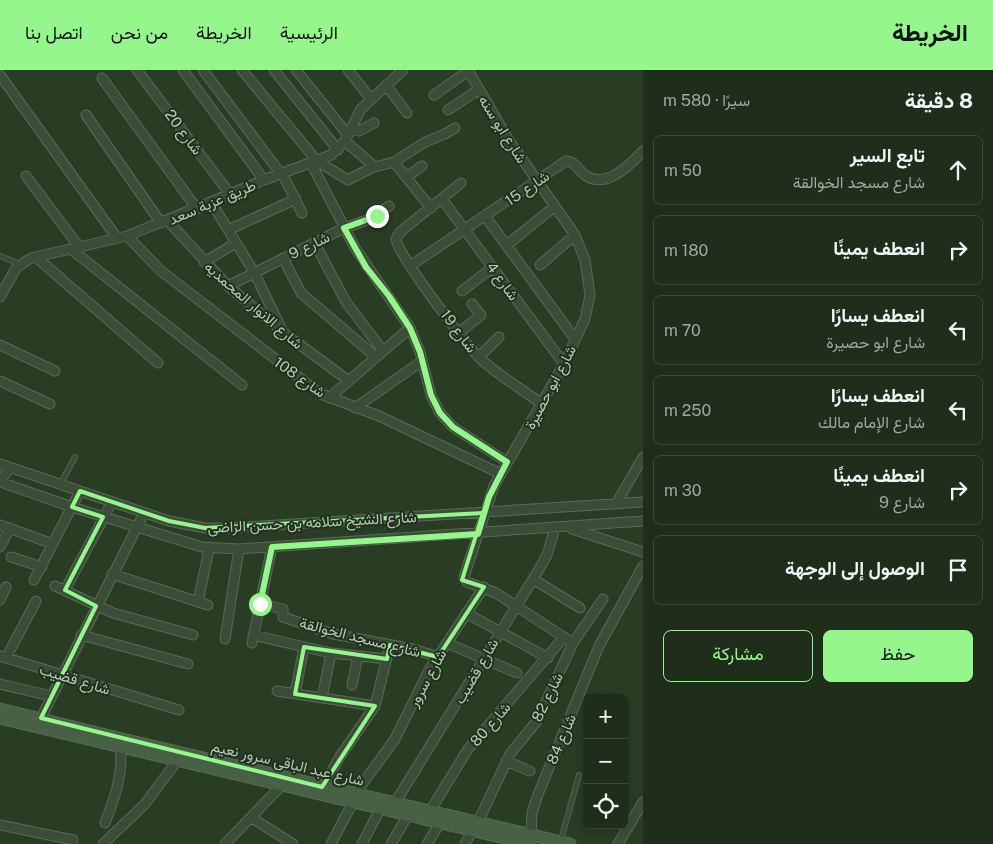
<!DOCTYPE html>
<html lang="ar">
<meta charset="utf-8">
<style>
:root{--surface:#1e2e1b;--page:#2b3a28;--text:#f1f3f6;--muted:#a1a8a3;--line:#3c4a3a;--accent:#95f78b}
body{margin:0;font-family:"Public Sans",Vazirmatn,sans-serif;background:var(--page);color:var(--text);direction:rtl}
.controls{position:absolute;right:15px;bottom:15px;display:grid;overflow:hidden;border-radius:8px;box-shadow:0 2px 8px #0003}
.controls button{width:45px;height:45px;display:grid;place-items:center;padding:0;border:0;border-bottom:1px solid var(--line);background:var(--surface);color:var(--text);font:25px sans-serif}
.stop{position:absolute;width:15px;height:15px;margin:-11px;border:4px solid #95f78b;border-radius:50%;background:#fff}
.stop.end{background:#95f78b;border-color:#fff;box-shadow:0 1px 5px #0008}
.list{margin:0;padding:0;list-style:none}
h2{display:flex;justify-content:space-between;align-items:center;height:65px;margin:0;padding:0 20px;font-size:21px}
h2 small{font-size:16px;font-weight:400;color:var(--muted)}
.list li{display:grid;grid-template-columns:32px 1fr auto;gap:15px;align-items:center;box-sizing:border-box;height:70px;margin:0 10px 10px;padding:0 10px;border:1px solid var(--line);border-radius:8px}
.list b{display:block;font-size:19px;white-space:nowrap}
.list p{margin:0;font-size:16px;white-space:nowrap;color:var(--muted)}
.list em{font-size:16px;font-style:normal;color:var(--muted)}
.actions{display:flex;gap:10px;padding:15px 20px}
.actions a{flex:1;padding:11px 0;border:1px solid var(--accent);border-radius:8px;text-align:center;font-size:18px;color:var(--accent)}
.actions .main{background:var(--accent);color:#111}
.icon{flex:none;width:28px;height:28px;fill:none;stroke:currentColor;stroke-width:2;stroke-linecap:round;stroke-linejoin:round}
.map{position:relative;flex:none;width:643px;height:774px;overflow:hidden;direction:ltr}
header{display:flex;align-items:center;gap:30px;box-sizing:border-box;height:70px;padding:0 25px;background:var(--accent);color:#111}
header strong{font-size:24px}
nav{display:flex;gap:28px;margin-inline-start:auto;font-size:18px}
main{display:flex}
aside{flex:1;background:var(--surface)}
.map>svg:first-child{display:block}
</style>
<header>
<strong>الخريطة</strong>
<nav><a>الرئيسية</a><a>الخريطة</a><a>من نحن</a><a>اتصل بنا</a></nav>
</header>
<main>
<aside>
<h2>8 دقيقة<small>سيرًا · 580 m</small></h2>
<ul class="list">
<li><svg class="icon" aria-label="ahead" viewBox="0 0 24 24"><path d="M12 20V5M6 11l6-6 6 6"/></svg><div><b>تابع السير</b><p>شارع مسجد الخوالقة</p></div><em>50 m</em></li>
<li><svg class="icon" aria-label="right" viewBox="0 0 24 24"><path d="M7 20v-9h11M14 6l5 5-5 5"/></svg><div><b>انعطف يمينًا</b></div><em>180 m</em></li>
<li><svg class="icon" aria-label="left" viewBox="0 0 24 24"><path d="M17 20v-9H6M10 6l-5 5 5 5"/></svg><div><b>انعطف يسارًا</b><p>شارع ابو حصيرة</p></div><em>70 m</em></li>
<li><svg class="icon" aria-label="left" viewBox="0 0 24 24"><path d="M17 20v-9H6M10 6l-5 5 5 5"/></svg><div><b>انعطف يسارًا</b><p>شارع الإمام مالك</p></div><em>250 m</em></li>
<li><svg class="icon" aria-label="right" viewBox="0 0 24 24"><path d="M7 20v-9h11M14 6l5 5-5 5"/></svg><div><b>انعطف يمينًا</b><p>شارع 9</p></div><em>30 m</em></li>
<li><svg class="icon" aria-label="arrive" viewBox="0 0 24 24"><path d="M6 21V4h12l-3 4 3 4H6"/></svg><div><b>الوصول إلى الوجهة</b></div></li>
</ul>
<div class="actions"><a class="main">حفظ</a><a>مشاركة</a></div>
</aside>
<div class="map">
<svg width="643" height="774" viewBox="0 0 643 774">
<rect width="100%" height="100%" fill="#283d24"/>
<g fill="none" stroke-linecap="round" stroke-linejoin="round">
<g stroke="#596b56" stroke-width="6">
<path id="lane" d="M0,186l20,8
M60,415l15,-28
M561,770l18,-65"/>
</g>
<g stroke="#596b56" stroke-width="11">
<path id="street" d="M137,0l93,124
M183,0l81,110
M203,0l78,104
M242,0l75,91 31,19 23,-12 23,-6 31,-20 20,-8 10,-6
M274,0l64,80
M296,0l52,65
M348,0l23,29
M468,0l40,69 67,96 10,25 5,35 -5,24 -21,45 -70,122 -30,91 3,5 29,11 77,50
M0,5l117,163
M102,8l95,131
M386,15l21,28
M434,25l34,-24
M448,40l30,-20
M86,45l75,108
M350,59l9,2 15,-8
M345,71l30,26
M394,92l37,46
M311,93l44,85 55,80 10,24 11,43 9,18 13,14 54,35
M282,103l20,40
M26,106l54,72
M406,107l16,-11
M461,113l-61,49 -4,7c1,15 73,110 87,122 18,16 40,29 59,43
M442,129l122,165
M211,132l43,70 27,56
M485,146l90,123
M167,150l61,66 56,47 65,48
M228,160l68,-31
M127,166l34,35 160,123 58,22 122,58
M314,172l32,60 37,49
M507,175l47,-38
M72,180l170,135
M36,187l122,106
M283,188l18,35 75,64
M204,192l32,-19
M540,195l35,-30
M410,196l156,-105c9,0 12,9 19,14 20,15 44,-9 58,-24
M228,216l116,-58 26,-9 19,-13
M462,221l31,-24
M0,227l16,-29 15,-10 96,-22 137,-56 67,-25 14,-14 16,-32 42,-39
M460,262l21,-17 -9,-11
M0,275l55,26
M479,287l20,-20
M0,311l50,23
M329,328l81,-70
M355,338l67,-47
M0,394l169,57 36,7h27l411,-26
M0,411l10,-13
M0,412l72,25 130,40 37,2 404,-28
M616,434l27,-47
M0,455l53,19
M572,459l71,23
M0,477l10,-19
M272,477l-12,57 23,5v8l50,17 80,15 25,8
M11,487l31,10
M112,504l96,31
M533,509l47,29
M34,510l46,-89
M55,516l58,27 80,22
M65,520l47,-88
M0,530l6,-13
M198,532l11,-53
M466,543l82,45
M81,565l107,29
M253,565l78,18 56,6
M225,569l14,-90
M252,573l8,-39
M447,573l70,30
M0,586l179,54
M6,588l30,-57
M0,614l51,12
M352,615l6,-29
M277,621l98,15
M295,624l9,-47
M322,628l9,-45
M41,648l103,-205
M506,691l24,10
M321,720l20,-35 34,-49 15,-61
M355,724l40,-55 34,-69 55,-83
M393,736l145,-235 9,-16 8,-27
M427,746l41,-67 96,-112
M252,748l41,26
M478,752l32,-68 27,-33 36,-78 30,-44
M105,753c9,-23 19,-50 15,-76
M0,755l73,15
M531,765l1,-22 5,-16 62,-151 44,-80
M103,774l41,-39 33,-44
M225,774l56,-58
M331,774l22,-42
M362,774l18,-35
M391,774l17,-29
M427,774l13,-21
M465,774l8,-14
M618,774l25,-42"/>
</g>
<g stroke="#596b56" stroke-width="13">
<path id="secondary" d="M0,639l118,29 452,106
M0,648l530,126"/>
</g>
<use href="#lane" stroke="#3b4d38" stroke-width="4.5"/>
<use href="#street" stroke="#3b4d38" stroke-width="9"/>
<use href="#secondary" stroke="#486046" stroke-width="11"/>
</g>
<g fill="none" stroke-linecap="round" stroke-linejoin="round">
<path stroke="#95f78b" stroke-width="6" d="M260,534l12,-57 206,-13 11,-37 18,-35 -54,-35 -13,-14 -9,-18 -11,-43 -10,-24 -21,-32 -23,-29 -22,-39 33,-12"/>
</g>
<path fill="none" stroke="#95f78b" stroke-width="4" stroke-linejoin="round" d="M80,421l89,30 36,7 278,-15 -21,67 22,7 -46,70 -48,-12 -3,14 -83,-12 -9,47 80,12 -53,81 -281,-69 55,-112 -31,-16 38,-73 -31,-10z"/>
<g text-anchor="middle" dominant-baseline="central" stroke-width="4" stroke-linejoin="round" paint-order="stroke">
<g font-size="15" fill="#b6c9b4" stroke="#20321d">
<text transform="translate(503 59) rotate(58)">شارع ابو سنه</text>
<text transform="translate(184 62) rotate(53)">شارع 20</text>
<text transform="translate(527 118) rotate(-34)">شارع 15</text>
<text transform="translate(212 132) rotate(-23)">طريق عزبة سعد</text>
<text transform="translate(309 175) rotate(-26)">شارع 9</text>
<text transform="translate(503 211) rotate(54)">شارع 4</text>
<text transform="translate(254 235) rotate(41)">شارع الانوار المحمديه</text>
<text transform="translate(459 261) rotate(53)">شارع 19</text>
<text transform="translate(300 307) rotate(35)">شارع 108</text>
<text transform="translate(550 317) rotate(-62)">شارع ابو حصيرة</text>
<text transform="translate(312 452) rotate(-3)">شارع الشيخ سلامه بن حسن الراضى</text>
<text transform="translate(360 567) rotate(14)">شارع مسجد الخوالقة</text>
<text transform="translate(476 601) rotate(-60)">شارع قضيب</text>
<text transform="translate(427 608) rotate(-61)">شارع سرور</text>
<text transform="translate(75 609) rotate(17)">شارع قضيب</text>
<text transform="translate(547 627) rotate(-64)">شارع 82</text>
<text transform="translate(490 654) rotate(-49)">شارع 80</text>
<text transform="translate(561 669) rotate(-67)">شارع 84</text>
<text transform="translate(288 693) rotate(13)">شارع عبد الباقى سرور نعيم</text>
</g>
</g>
</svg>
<div class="controls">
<button>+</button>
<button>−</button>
<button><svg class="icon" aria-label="locate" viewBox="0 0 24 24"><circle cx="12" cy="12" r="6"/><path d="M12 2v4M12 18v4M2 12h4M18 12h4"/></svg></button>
</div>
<div class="stop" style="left:260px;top:534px"></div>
<div class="stop end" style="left:377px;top:146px"></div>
</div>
</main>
